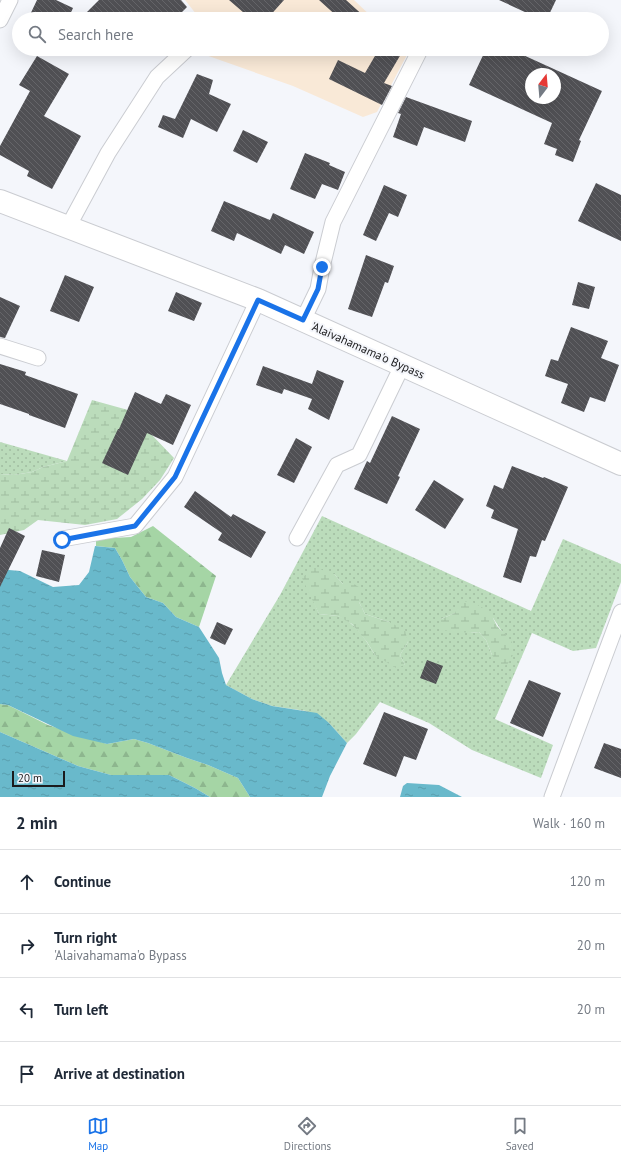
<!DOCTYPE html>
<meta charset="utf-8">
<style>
:root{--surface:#fff;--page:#f2f2f3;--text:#1f2937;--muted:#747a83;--line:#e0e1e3;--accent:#1a73e8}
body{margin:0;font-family:"PT Sans",sans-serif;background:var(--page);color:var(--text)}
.compass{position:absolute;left:525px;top:68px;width:36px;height:36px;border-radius:50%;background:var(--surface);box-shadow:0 4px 16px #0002;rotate:16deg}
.scale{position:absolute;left:12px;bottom:10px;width:53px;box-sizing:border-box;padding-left:4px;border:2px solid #1b1b1d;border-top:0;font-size:11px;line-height:14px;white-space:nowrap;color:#1b1b1d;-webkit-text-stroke:3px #f4f6fb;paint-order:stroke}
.stop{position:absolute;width:12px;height:12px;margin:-9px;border:3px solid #1a73e8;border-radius:50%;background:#fff}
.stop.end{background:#1a73e8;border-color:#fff;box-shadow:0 1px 4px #0008}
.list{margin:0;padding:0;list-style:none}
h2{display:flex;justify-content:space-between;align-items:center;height:52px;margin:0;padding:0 16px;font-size:17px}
h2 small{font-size:13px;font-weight:400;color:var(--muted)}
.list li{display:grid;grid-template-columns:26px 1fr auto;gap:12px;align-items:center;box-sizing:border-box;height:64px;padding:0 16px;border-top:1px solid var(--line)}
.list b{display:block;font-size:15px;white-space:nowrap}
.list p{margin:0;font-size:13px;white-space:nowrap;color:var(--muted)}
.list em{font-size:13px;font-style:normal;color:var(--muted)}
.icon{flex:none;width:22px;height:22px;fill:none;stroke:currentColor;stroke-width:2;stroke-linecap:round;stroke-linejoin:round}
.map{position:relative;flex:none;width:621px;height:797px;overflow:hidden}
.search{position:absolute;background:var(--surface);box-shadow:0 4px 16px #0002;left:12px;right:12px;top:12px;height:44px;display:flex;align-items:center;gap:10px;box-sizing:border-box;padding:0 14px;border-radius:22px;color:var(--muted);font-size:15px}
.sheet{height:308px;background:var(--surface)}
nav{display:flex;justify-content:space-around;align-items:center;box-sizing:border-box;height:56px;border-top:1px solid var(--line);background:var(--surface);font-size:11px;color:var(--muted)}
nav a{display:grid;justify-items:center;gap:2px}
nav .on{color:var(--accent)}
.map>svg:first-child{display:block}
</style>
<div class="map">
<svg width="621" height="797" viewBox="0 0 621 797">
<defs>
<pattern id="grass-dots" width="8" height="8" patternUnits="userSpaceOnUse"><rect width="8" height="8" fill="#bbdcbb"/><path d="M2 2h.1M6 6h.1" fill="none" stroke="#a0bca0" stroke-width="1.8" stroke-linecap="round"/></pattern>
<pattern id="forest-firs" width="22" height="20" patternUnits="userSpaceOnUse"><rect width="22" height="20" fill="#a5d5a5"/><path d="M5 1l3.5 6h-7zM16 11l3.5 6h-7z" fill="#8db68e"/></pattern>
<pattern id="wetland-marsh" width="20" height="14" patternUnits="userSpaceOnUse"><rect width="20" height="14" fill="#bbdcbb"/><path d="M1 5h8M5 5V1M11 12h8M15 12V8" fill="none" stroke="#a0bca0"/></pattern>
<pattern id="water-ripples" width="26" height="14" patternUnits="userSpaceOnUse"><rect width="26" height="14" fill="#69b9cb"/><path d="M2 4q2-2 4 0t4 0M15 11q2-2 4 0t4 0" fill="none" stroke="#5a9eae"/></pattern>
<pattern id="building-back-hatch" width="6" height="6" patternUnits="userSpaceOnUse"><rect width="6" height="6" fill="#505054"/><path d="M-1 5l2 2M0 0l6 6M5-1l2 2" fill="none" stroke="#656569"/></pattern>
</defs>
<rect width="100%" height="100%" fill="#f4f6fb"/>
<path fill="#f9e9d7" d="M185,0h169l20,19h-174z
M201,49h206l2,2 -32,61 -14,5 -70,-31 -93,-33z"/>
<path fill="url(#grass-dots)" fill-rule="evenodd" d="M0,442l67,19 -24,6 -11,5 -18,3 -14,-1z
M322,516l209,95 32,-72 58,25v18l-25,66 -23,3 -41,-18 -37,86 58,26 -12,33 -69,-28 -43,-27 -49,-21 -24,32 -9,9 -18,-20 -23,-12 -34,-5 -20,-7 -26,-14 54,-90zM334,574l9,10h11l5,18 6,12 24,8 19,20 -8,13 5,10 -30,-10c-9,-15 -20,-33 -37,-39 -6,-1 -13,-1 -19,-2l-5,-12zM455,613l38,5 10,15 -11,22 -6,-15 -7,-8 -9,1 -29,-14z"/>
<path fill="url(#forest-firs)" d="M153,526l63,50 -17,51 -23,-10 -13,-14 -17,-6 -16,-20 -8,-17 -7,-12 -19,-2v-7l35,-2z
M0,704l8,1 40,20 59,19 27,-5 14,4 39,15 21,7 30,13 12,19h-40l-15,-9 -26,-13h-58l-33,-9 -78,-34z"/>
<path fill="url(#wetland-marsh)" d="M92,400l36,10 46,48 -14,22 -18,19 -25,20 -32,6 -47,-5 -14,10 -24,5v-61l14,1 18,-3 11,-5 24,-6z
M314,567l20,7 9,10h11l8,5 -3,13 6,12 24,8 16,8 3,12 -8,13 5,10 -9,3 -21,-13 -8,-13 -15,-18 -14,-8 -19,-2 -17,-36z
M470,601l17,9 6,8 4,8 15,16 1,13 -6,10 -7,1 -8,-11 -6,-15 -7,-8 -9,1 -29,-3v-11l14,-6 5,-11z"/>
<path fill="url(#water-ripples)" d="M95,546l20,2 7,12 8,17 16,20 17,6 13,14 23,10 20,31 3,15 4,12 26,14 20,7 45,7 12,10 18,20 -17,33 -8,21h-72l-12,-19 -30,-13 -21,-7 -39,-15 -14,-4 -27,5 -34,-8 -65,-31 -8,-1v-137l9,3 11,1 33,16 26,-2 10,-13z
M0,732l78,34 33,9h58l26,13 15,9h-210z
M407,783l32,2 23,12h-62l3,-11z"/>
<path fill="url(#building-back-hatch)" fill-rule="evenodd" d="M37,0h19l17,8 -5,11h-40z
M99,0h82l6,7 -12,12h-95z
M229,0h55l-17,19h-16z
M319,0h27l21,19h-27z
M499,0h57l-9,19h-7z
M379,49h13l9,5 -17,29 8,3 -10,19 -53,-26 9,-19 27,13z
M486,49h24l92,42 -23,49 2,1 -8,21 -18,-7 2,-6 -13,-5 8,-21 -83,-38zM531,74h24v24h-24z
M37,56l32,18 -25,42 37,20 -29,53 -25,-13 2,-5 -29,-16v-9l30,-55 -11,-6z
M197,74l16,6 -4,14 22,10 -14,28 -26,-13 -8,19 -25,-11 5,-12 12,4z
M406,97l66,24 -7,21 -41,-15 -7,19 -24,-9 8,-23 -3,-1z
M243,130l25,12 -11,21 -24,-12z
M305,153l25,10 -1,2 16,7 -7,18 -16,-6 -7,15 -25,-10z
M596,183l25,12v46l-43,-20z
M384,185l23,10 -9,22 -9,-4 -13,28 -13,-6z
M224,201l46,19 3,-7 41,19 -10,22 -19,-9 -4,9 -44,-21 -3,8 -23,-10z
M366,255l28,11 -6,17 -3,-1 -13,35 -24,-8z
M65,275l29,12 -15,35 -29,-11z
M578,282l17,5 -6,22 -17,-4z
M176,292l26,11 -8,18 -26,-10z
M0,297l20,9 -15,32 -5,-1z
M571,327l37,14 -7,17 18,7 -14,37 -15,-5 -6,15 -23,-9 7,-19 -23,-8 6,-17 7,2z
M0,364l26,8 -1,3 53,19 -13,34 -36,-13v-1l-29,-10z
M263,366l49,18 5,-14 27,11 -15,39 -21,-11 4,-10 -28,-10 -2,5 -26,-9z
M135,392l26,12 5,-10 25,11 -18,40 -26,-12 -19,42 -26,-12 16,-34h1z
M392,416l28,13 -22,47 2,1 -13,27 -33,-15 13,-28 3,2z
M296,438l16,9 -18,36 -17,-8z
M512,466l31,12 1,-1 24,10 -23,54 -3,-1 -6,17 -6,-1 -9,27 -18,-6 15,-48 -27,-11 3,-8 -8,-4 8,-21 9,4z
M434,480l30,19 -19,30 -30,-19z
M195,491l36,26 2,-3 33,18 -15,26 -33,-18 4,-7 -38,-26z
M9,528l16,8 -25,51v-39z
M42,550l23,5 -6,27 -23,-6z
M217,622l16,7 -8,16 -15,-7z
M427,660l16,6 -7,18 -16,-6z
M529,680l32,13 -18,44 -33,-14z
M384,712l44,17 -12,31 -12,-4 -8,21 -33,-13z
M604,743l17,6v29l-27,-10z"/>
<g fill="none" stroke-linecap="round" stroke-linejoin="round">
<g stroke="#caccd1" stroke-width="17">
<path id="street" d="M0,20l10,-20
M68,227l40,-74 49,-76 30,-28
M303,320l15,-31 4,-22 11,-45 87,-172
M0,346l38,12
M297,538l40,-73 22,-10 43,-89
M62,539l73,-13 40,-49 83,-177
M552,797l69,-185"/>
</g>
<g stroke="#caccd1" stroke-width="24">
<path id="secondary" d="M0,201l258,99 363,164"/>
</g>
<use href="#street" stroke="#fff" stroke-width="15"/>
<use href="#secondary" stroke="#fff" stroke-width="22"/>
</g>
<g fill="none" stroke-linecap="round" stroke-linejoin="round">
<path stroke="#1a73e8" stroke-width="5" d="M62,540l73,-14 40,-49 83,-177 45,20 15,-31 4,-22"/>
</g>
<g text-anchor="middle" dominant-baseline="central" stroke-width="4" stroke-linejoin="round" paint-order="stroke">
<g font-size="12" fill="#1b1b1d" stroke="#f4f6fb">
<text transform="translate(368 350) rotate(24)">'Alaivahamama'o Bypass</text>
</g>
</g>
</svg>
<svg class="compass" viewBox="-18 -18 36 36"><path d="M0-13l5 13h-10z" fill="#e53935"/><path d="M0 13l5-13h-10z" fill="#747a83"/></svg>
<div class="scale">20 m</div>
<div class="stop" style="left:62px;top:540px"></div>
<div class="stop end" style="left:322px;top:267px"></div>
<div class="search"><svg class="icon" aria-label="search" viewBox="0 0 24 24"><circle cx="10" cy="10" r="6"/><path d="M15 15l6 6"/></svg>Search here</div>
</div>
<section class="sheet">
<h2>2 min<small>Walk · 160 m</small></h2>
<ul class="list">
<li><svg class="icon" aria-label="ahead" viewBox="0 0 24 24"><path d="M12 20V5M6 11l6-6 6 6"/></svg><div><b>Continue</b></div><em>120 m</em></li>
<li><svg class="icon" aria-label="right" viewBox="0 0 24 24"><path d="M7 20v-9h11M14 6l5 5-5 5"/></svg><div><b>Turn right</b><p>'Alaivahamama'o Bypass</p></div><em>20 m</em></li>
<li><svg class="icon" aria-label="left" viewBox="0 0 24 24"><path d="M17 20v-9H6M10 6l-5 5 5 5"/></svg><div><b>Turn left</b></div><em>20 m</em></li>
<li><svg class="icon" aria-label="arrive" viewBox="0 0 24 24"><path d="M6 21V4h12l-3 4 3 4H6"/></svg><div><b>Arrive at destination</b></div></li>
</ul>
</section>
<nav>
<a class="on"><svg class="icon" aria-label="map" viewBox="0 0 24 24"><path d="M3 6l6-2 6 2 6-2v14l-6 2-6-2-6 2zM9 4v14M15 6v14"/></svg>Map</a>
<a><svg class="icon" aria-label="directions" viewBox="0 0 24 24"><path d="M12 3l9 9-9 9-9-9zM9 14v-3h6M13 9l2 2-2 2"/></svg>Directions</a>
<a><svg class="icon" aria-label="saved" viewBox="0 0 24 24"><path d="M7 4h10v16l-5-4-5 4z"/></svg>Saved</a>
</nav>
